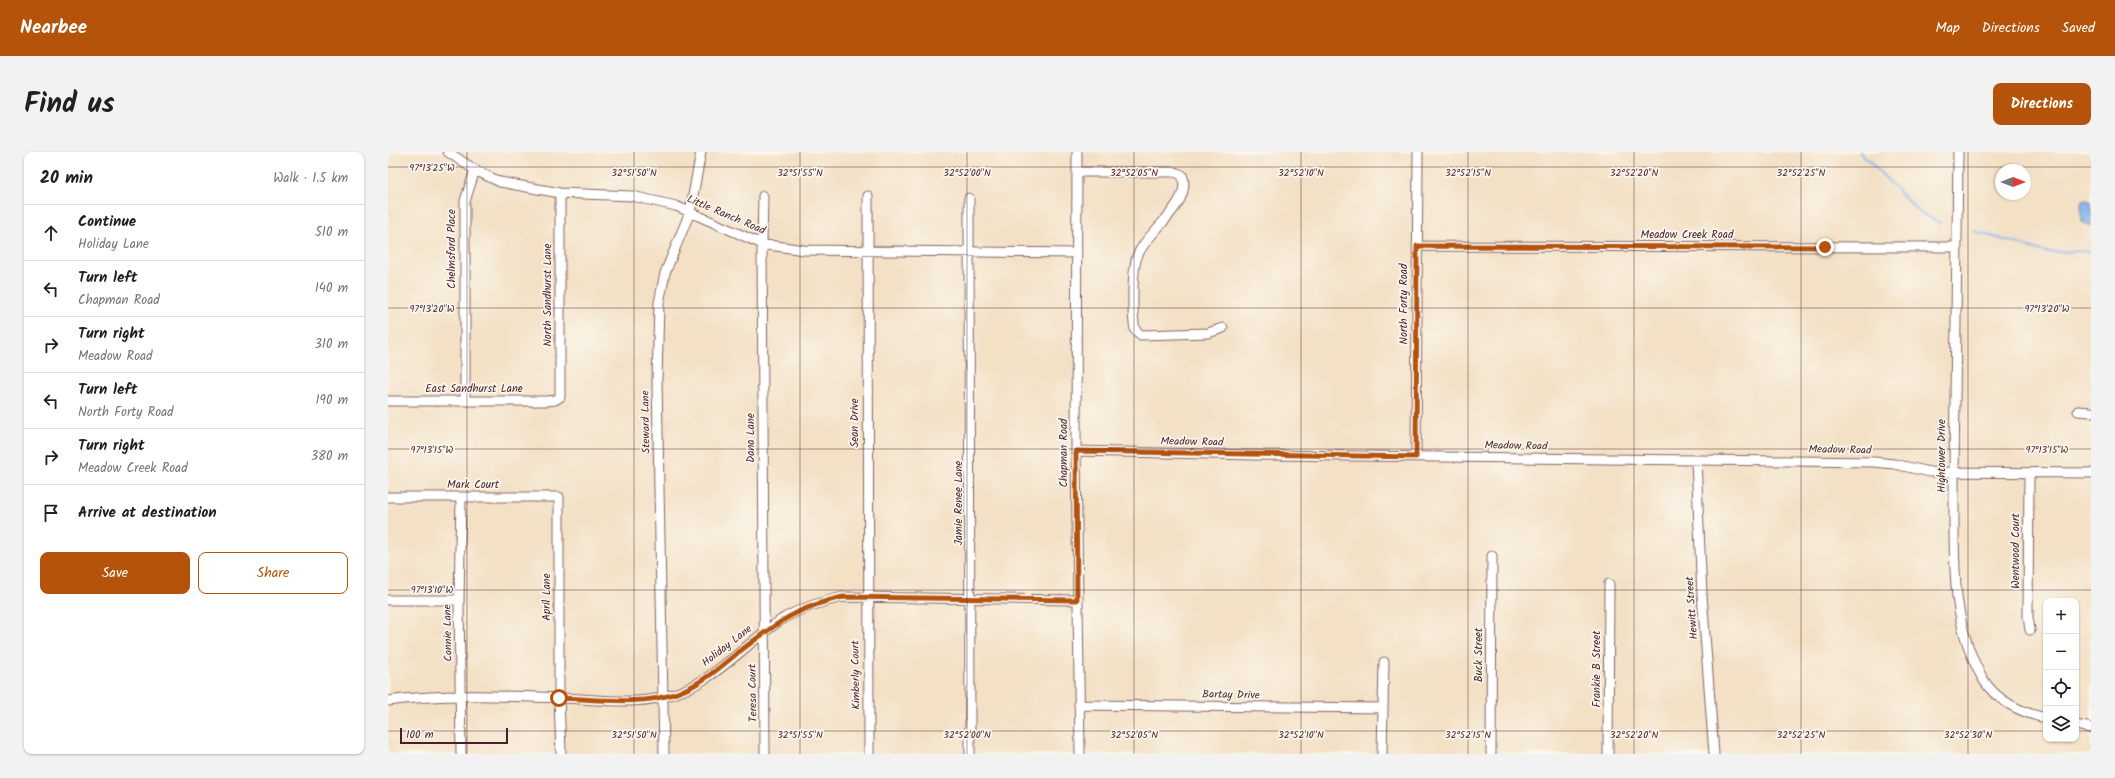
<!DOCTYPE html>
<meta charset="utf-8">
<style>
:root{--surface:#fff;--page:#f2f2f2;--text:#202124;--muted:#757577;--line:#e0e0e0;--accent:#b45309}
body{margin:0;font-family:Kalam,sans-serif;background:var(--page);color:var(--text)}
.controls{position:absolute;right:12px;bottom:12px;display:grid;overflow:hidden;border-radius:8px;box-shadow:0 1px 3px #0004}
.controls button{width:36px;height:36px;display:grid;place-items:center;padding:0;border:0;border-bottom:1px solid var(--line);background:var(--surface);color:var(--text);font:20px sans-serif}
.compass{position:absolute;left:1607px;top:12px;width:36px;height:36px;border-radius:50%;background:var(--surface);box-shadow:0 1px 3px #0004;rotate:90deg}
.scale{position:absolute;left:12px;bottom:10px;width:108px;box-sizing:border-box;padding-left:4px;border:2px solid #4a1f2b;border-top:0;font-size:11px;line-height:14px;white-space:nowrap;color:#4a1f2b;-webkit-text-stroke:3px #fbf7ec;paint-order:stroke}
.stop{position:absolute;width:12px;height:12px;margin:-9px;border:3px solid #b45309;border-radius:50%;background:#fff}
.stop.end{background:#b45309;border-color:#fff;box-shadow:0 1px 4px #0008}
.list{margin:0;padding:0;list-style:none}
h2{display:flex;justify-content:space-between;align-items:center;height:52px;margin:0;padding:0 16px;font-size:17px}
h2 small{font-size:13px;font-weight:400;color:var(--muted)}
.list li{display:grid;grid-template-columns:26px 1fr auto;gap:12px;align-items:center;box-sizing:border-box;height:56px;padding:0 16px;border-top:1px solid var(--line)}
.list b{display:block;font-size:15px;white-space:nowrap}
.list p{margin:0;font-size:13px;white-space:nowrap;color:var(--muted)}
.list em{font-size:13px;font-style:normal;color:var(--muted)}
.actions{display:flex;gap:8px;padding:12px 16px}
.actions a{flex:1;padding:9px 0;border:1px solid var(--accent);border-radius:8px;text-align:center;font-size:14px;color:var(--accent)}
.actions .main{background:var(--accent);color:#fff}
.icon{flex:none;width:22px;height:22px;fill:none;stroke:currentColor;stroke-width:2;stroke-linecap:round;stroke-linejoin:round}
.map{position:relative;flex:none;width:1703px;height:602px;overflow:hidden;border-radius:8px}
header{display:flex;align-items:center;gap:24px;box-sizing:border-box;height:56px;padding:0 20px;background:var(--accent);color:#fff}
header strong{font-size:19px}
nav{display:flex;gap:22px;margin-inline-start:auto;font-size:14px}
.intro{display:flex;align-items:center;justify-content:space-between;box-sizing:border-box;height:96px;padding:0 24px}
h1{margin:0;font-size:28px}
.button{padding:10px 18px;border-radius:8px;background:var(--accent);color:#fff;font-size:14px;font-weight:700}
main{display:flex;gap:24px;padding:0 24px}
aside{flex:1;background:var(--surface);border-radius:8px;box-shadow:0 1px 3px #0004}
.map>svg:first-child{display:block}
</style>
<header>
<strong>Nearbee</strong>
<nav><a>Map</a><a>Directions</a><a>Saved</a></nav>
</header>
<div class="intro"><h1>Find us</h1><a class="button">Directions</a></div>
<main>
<aside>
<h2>20 min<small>Walk · 1.5 km</small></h2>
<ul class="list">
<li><svg class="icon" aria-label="ahead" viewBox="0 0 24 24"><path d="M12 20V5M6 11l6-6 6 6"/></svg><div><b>Continue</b><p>Holiday Lane</p></div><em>510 m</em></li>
<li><svg class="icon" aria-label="left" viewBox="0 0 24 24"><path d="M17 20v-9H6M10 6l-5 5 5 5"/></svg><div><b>Turn left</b><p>Chapman Road</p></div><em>140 m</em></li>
<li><svg class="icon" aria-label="right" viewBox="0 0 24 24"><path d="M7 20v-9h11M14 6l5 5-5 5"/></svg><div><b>Turn right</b><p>Meadow Road</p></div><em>310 m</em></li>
<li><svg class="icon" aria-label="left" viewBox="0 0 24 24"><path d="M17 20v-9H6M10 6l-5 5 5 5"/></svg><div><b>Turn left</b><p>North Forty Road</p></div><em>190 m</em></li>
<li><svg class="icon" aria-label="right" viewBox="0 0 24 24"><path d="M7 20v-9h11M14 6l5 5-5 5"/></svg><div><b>Turn right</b><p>Meadow Creek Road</p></div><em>380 m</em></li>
<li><svg class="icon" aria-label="arrive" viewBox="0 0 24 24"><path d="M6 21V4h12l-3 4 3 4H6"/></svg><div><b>Arrive at destination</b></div></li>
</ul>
<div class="actions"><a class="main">Save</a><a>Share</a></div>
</aside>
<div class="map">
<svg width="1703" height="602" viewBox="0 0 1703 602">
<rect width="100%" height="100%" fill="#fbf7ec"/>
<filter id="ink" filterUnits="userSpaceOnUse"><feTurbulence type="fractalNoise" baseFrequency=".025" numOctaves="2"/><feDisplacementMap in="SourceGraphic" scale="8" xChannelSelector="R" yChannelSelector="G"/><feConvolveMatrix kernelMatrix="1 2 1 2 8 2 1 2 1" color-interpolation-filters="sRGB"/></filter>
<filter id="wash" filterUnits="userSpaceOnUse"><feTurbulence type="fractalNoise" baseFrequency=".012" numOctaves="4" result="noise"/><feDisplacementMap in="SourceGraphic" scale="16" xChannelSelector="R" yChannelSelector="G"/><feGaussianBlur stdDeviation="0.9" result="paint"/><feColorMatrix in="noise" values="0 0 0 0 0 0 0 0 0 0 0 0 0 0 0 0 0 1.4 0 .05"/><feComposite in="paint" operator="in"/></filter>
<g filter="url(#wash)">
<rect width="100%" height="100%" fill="#f3e0c5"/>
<path fill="#7eb2eb" stroke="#64688b" d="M1697,48l6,1v25l-9,-4 -1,-20z"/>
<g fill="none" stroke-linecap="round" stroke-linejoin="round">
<path stroke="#7eb2eb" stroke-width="2" d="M1472,0l60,61 20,10
M1586,79l72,21 45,-1"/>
</g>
</g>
<g filter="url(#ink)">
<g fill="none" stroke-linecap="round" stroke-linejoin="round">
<g stroke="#856361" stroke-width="11">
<path id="minor" d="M60,0l27,18 25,12 60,11 72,3 13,3 31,7 86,38 42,6 273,3
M689,0l-1,299 4,303
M1570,0c-1,84 -2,167 -3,251 -1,38 -1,77 -1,116 0,55 0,110 29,160 13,22 39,34 63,39
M689,20h98l7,3c12,29 -37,57 -45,82 -5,14 -5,58 -2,73l6,5 67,-2 15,-5
M375,44l-1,48 3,510
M480,44l1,558
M581,46l1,556
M1029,94l539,1
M0,249h159l8,-1 5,-3v-204
M77,249v-200l10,-31
M1690,259l13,1
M688,299l179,4 619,7 20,2 36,8 161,1
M1028,305l2,-305
M1308,308l6,135 12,159
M1641,321l-1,144 2,13
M0,345h171v201l2,56
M0,448h71
M0,549c57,-8 118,-5 175,-3 32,1 68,7 100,-1 47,-10 79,-51 118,-77 19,-12 39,-18 62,-23l234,3
M691,553l304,3
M1688,573l15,3
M73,602l-2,-154 2,-103
M276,602l-7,-374 2,-77 6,-30 25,-61 11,-60
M994,602l2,-92
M1103,602l1,-198
M1220,602l1,-170"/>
</g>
<use href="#minor" stroke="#fff" stroke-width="9"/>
</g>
</g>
<g fill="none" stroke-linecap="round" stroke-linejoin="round" filter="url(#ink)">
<path stroke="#b45309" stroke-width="5" d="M171,546c38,1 81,8 118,-5 22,-8 40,-23 58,-38 38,-29 60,-48 108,-58l234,3 -1,-149 340,6 1,-211 408,1"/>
</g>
<path fill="none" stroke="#4a1f2b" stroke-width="1" stroke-opacity="0.45" d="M79,0v602M246,0v602M412,0v602M579,0v602M746,0v602M913,0v602M1080,0v602M1246,0v602M1413,0v602M1580,0v602M0,15h1703M0,156h1703M0,297h1703M0,438h1703M0,579h1658M1688,579h15"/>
<g text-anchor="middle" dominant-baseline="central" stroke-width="3.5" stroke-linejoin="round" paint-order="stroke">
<g font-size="11" fill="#4a1f2b" stroke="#fbf7ec">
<text transform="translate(338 63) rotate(23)">Little Ranch Road</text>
<text x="1299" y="83">Meadow Creek Road</text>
<text transform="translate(64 97) rotate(-90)">Chelmsford Place</text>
<text transform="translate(160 143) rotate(-90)">North Sandhurst Lane</text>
<text transform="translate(1016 152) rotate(-90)">North Forty Road</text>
<text x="86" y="237">East Sandhurst Lane</text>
<text transform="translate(258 270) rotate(-91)">Steward Lane</text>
<text transform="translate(467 271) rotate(-90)">Sean Drive</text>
<text transform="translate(363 286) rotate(-90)">Dana Lane</text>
<text transform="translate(804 290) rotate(1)">Meadow Road</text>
<text transform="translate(1128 294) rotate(1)">Meadow Road</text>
<text transform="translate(1452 298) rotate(1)">Meadow Road</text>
<text transform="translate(676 301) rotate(-90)">Chapman Road</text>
<text transform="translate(1554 304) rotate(-90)">Hightower Drive</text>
<text x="85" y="333">Mark Court</text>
<text transform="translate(571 351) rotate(-90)">Jamie Renee Lane</text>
<text transform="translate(1628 399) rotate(-90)">Wentwood Court</text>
<text transform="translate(159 445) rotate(-90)">April Lane</text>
<text transform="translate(1304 456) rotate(-94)">Hewitt Street</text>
<text transform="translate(60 481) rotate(-91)">Connie Lane</text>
<text transform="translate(339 494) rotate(-38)">Holiday Lane</text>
<text transform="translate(1091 503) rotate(-90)">Buck Street</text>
<text transform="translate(1209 517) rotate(-90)">Frankie B Street</text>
<text transform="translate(468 523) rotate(-91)">Kimberly Court</text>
<text transform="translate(365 541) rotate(-91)">Teresa Court</text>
<text transform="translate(843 543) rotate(1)">Bartay Drive</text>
</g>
</g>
<g font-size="10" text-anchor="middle" fill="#4a1f2b" stroke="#fbf7ec" stroke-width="3.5" stroke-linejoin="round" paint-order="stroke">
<text x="44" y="19">97°13'25"W</text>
<text x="246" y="24">32°51'50"N</text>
<text x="412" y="24">32°51'55"N</text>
<text x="579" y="24">32°52'00"N</text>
<text x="746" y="24">32°52'05"N</text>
<text x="913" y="24">32°52'10"N</text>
<text x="1080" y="24">32°52'15"N</text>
<text x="1246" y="24">32°52'20"N</text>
<text x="1413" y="24">32°52'25"N</text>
<text x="1659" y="160">97°13'20"W</text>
<text x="44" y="160">97°13'20"W</text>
<text x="1659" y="301">97°13'15"W</text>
<text x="44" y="301">97°13'15"W</text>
<text x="44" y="441">97°13'10"W</text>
<text x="246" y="586">32°51'50"N</text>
<text x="412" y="586">32°51'55"N</text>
<text x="579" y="586">32°52'00"N</text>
<text x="746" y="586">32°52'05"N</text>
<text x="913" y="586">32°52'10"N</text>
<text x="1080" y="586">32°52'15"N</text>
<text x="1246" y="586">32°52'20"N</text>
<text x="1413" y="586">32°52'25"N</text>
<text x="1580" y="586">32°52'30"N</text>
</g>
</svg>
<div class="controls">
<button>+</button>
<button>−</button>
<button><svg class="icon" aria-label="locate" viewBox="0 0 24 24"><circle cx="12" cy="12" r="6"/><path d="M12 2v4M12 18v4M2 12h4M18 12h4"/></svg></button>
<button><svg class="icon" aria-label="layers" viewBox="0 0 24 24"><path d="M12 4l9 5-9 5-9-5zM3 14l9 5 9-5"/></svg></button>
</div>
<svg class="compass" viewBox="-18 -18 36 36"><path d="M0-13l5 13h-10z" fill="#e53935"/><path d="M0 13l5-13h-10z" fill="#757577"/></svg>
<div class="scale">100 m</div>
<div class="stop" style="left:171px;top:546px"></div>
<div class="stop end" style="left:1437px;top:95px"></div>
</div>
</main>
